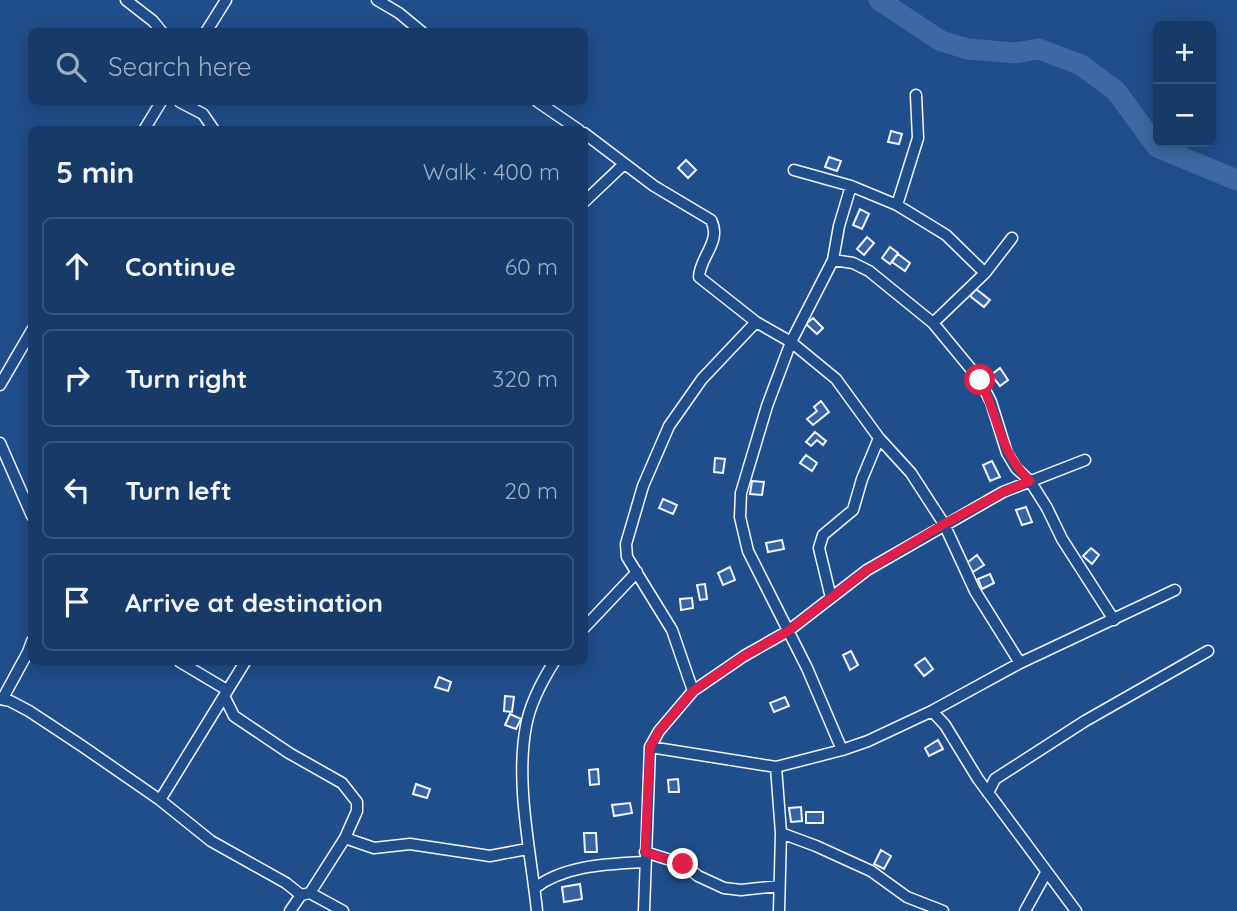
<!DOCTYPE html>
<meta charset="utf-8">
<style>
:root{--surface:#173a69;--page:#20416f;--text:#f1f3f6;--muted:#9eadc0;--line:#36547d}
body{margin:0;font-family:Quicksand,sans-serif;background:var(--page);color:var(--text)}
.controls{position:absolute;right:21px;top:21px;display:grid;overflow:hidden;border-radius:10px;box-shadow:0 4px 18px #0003}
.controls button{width:63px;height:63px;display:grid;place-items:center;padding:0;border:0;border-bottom:2px solid var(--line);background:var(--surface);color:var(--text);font:35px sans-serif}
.stop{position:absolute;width:21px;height:21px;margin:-16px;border:5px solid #e11d48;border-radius:50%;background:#fff}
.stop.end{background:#e11d48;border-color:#fff;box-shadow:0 2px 7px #0008}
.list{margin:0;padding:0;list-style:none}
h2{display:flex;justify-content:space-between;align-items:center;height:91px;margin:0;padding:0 28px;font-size:30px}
h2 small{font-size:23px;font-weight:400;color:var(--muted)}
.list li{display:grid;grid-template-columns:46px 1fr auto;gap:21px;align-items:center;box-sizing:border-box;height:98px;margin:0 14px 14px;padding:0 14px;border:2px solid var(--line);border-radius:10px}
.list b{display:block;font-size:26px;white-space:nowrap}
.list em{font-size:23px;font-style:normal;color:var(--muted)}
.icon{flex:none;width:38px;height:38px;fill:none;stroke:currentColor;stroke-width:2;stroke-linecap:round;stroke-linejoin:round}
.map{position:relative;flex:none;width:1237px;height:911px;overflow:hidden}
.search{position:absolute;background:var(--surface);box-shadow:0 4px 18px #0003;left:28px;top:28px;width:560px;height:77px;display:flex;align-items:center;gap:18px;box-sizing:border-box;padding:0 24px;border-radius:10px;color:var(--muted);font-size:26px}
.panel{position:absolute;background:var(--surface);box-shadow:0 4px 18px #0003;left:28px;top:126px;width:560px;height:539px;border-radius:10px}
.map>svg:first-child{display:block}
</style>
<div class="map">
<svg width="1237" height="911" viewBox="0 0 1237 911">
<rect width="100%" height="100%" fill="#1f4e8c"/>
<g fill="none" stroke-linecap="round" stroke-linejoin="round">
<path stroke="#3b69a3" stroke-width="21" d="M879,0l62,41 27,8 47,4 24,-4 42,16 35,26 41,56 80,33"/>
</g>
<path fill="#3563a3" stroke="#f2f6ff" stroke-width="2" d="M891,131l11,3 -3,10 -11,-2z
M829,157l12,4 -4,10 -12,-4z
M686,160l10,10 -8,8 -10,-10z
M860,209l9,5 -7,15 -9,-4z
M867,237l7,6 -10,12 -7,-6z
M890,247l8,6 -8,11 -8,-6z
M898,254l12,9 -5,8 -13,-9z
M976,289l14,11 -6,7 -14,-11z
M813,318l10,10 -6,6 -11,-10z
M1000,368l8,12 -8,6 -9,-11z
M821,401l8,11 -16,13 -6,-6 10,-8 -3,-4z
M815,432l11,9 -3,4 -6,-5 -6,6 -5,-4z
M806,455l11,8 -5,8 -12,-8z
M715,458l10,1 -2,14 -9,-1z
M992,461l8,16 -10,4 -7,-16z
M752,481l12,1 -2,13 -12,-1z
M663,499l14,6 -4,9 -14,-6z
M1026,507l6,15 -10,3 -6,-15z
M782,540l2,9 -16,3 -2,-9z
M1091,548l8,7 -7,9 -9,-8z
M977,555l7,10 -11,7 -6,-9z
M730,567l5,13 -12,5 -5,-12z
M990,574l4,9 -12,6 -4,-10z
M705,584l2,15 -7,1 -3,-15z
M692,598l1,10 -12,2 -1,-11z
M851,651l7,14 -8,5 -7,-15z
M925,658l8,11 -9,7 -9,-11z
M439,677l12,5 -3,9 -13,-4z
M505,696l9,1 -2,15 -8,-1z
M785,697l4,9 -15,6 -4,-9z
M510,714l11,5 -5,10 -11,-4z
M938,740l5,9 -14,7 -4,-8z
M598,769l1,15 -9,1 -1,-15z
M678,779l1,13h-10l-1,-12z
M416,784l14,5 -3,9 -14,-4z
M630,803l2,10 -18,3 -2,-11z
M801,807l1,14 -11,1 -2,-14z
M806,812h17v11h-17z
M584,833h12l1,19h-12z
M881,850l10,6 -7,13 -10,-5z
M580,884l2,15 -18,3 -2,-15z"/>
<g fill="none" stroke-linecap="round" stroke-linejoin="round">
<g stroke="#f2f6ff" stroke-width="13">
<path id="street" d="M126,0l27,21 9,11
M377,0l22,13 23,19
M206,32l20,-32
M180,102l23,12 11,16
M538,102l41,28
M144,130l17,-28
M584,133l70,53 57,34c11,22 -11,36 -12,57l57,45 35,20 45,37 43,59 32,35 33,51 31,67 45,72
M794,170l57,16 46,19 49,30 39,38
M584,202l40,-38
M897,205l21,-67 -2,-43
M833,260l20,3 16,8 64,52 47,57 11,22 16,51 9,15 14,13 17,27 15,31 52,81
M933,323l52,-50 27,-35
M0,385l32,-55
M0,443l32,73
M831,598l-12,-50 4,-13 30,-25 9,-31 17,-41
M584,628l53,-56
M180,662l47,28
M693,691l-21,-61 -45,-73 -1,-13 17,-58 26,-60 33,-47 54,-57
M224,696l10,20 55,37 53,30 15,19v9l-12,27 -35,55
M3,698l25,-46 4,-11
M0,699l10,2 19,10 53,35 78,54 51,41 75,42 15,12 9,-2 33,18
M932,711l13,14 33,54 98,132
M650,747l126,20 66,-17 26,-9 64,-30 88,-48 155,-73
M842,750l-35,-82 -59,-117 -8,-34 1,-24 26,-87 24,-64 42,-82 6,-34 12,-40
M776,767l5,66 -2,78
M988,793l7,-14 90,-58 123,-70
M160,800l85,-138
M781,833l35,13 55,25 36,26 36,14
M345,838l29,10 36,-4 80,12 37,-7
M645,852l38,12 15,12 26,12 17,2 38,-4
M535,888c30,-23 73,-24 110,-26
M290,911l11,-16
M537,911c-6,-58 -22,-127 -11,-185 4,-22 16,-45 28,-64
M644,911l6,-164 9,-16 34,-40 51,-35 44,-25 79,-61 136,-78 82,-32
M1025,911l21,-38"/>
</g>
<use href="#street" stroke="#1f4e8c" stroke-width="10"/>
</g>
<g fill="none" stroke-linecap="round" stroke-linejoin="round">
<path stroke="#e11d48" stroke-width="9" d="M683,864l-38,-12 5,-105 9,-16 34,-40 51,-35 44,-25 79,-61 77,-46 59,-32 27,-11c-30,-28 -32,-65 -50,-101"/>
</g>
</svg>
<div class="controls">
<button>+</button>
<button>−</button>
</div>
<div class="stop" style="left:980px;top:380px"></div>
<div class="stop end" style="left:683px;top:864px"></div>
<div class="search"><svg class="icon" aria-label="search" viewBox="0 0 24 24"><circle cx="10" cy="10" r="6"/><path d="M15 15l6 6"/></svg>Search here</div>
<section class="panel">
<h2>5 min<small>Walk · 400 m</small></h2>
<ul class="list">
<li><svg class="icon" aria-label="ahead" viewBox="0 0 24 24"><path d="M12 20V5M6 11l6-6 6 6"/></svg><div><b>Continue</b></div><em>60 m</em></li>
<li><svg class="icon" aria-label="right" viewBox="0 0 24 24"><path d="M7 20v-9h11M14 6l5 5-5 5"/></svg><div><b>Turn right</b></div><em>320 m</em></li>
<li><svg class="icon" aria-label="left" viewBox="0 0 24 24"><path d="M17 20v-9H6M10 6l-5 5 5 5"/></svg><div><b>Turn left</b></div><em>20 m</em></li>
<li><svg class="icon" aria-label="arrive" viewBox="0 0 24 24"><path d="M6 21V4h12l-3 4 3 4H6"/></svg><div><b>Arrive at destination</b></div></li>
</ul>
</section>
</div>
